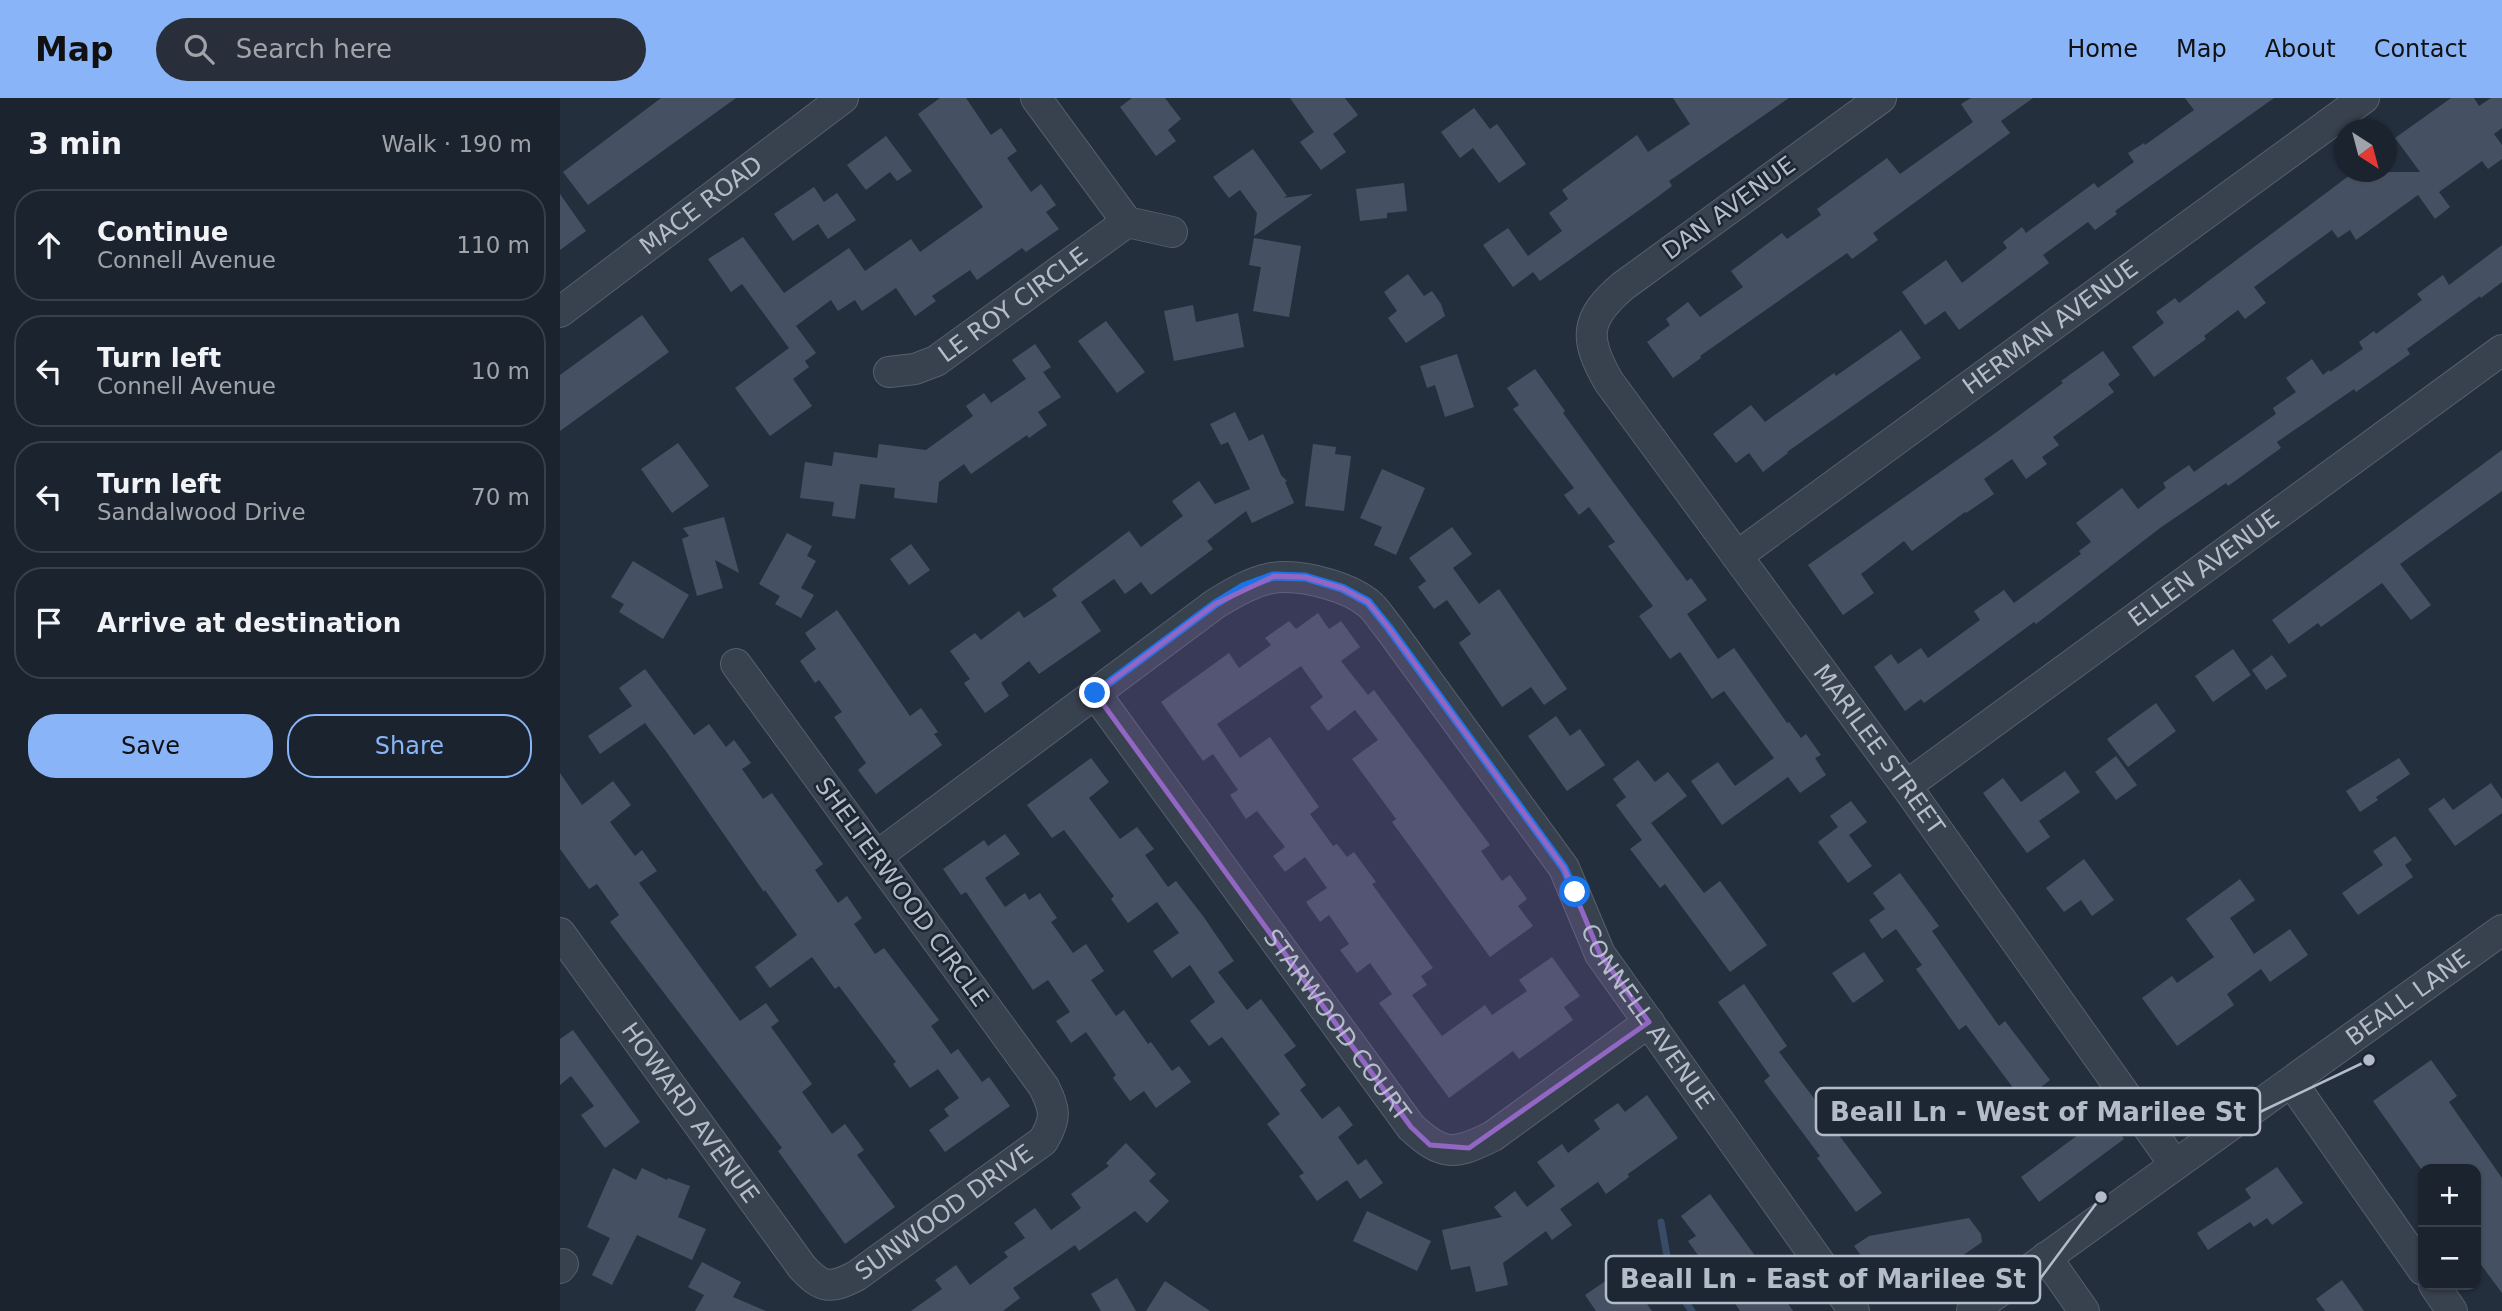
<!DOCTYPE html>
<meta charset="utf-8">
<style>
:root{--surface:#1b232e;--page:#282f3a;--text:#f1f3f6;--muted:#a0a4aa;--line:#39404a;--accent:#8ab4f8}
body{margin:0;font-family:"DejaVu Sans",sans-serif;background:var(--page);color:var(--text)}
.controls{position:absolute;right:21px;bottom:21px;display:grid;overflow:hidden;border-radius:14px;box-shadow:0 2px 5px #0004}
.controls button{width:63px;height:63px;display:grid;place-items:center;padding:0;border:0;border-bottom:2px solid var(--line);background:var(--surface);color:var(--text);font:35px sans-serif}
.compass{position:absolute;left:1774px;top:21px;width:63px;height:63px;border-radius:50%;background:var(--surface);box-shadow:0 2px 5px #0004;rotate:144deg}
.stop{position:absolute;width:21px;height:21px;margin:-16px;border:5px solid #1a73e8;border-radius:50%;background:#fff}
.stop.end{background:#1a73e8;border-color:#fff;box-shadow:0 2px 7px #0008}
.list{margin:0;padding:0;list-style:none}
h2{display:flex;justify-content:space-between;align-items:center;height:91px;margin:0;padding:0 28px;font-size:30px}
h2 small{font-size:23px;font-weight:400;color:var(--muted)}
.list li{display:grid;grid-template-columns:46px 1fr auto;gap:21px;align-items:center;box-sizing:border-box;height:112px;margin:0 14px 14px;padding:0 14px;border:2px solid var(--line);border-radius:28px}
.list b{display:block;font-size:26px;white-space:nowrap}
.list p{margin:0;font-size:23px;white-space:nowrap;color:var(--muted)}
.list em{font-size:23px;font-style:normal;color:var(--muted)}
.actions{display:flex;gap:14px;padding:21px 28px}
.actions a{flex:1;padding:16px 0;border:2px solid var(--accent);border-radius:28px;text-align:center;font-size:24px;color:var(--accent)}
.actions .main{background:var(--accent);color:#111}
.icon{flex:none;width:38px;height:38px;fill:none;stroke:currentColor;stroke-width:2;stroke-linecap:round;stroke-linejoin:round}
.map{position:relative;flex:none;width:1942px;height:1213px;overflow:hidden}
header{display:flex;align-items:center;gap:42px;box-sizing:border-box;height:98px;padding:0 35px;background:var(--accent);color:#111}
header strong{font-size:33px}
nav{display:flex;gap:38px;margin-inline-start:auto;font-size:24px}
.search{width:490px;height:63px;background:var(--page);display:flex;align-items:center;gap:18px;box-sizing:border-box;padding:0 24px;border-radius:38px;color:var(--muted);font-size:26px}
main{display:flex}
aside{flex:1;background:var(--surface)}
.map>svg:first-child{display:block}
</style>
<header>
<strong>Map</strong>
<div class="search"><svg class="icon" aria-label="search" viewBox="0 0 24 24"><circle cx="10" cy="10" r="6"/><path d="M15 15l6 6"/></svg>Search here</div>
<nav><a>Home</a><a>Map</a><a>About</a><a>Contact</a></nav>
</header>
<main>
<aside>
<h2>3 min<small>Walk · 190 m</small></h2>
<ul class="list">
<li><svg class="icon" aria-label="ahead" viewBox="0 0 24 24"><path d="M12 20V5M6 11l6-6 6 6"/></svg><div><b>Continue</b><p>Connell Avenue</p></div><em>110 m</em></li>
<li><svg class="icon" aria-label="left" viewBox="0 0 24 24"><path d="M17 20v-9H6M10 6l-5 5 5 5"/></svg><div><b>Turn left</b><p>Connell Avenue</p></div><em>10 m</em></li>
<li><svg class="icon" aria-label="left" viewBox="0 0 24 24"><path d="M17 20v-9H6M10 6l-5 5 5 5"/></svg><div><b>Turn left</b><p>Sandalwood Drive</p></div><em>70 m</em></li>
<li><svg class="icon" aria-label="arrive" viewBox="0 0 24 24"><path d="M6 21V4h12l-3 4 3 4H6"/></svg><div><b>Arrive at destination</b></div></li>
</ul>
<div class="actions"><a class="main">Save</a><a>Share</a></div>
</aside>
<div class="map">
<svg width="1942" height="1213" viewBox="0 0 1942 1213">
<rect width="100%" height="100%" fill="#242f3e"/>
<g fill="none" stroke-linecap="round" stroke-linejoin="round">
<path stroke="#394c67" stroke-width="7" d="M1101,1124l11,62 20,27"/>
</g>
<path fill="#455162" d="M101,0h75l-148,107 -25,-33z
M380,0h26l25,37 10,-7 16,23 -10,7 24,34 10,-8 15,21 -10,7 13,17 -33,23 -4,-4 -45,32 -7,-10 -38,26 4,5 -21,15 -19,-28 -34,23 -7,-11 -17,11 -7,-11 -35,26 20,27 -11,8 4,6 -16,12 19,27 -42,30 -35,-48 54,-40 -47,-64 -11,8 -23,-33 35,-22 41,56 65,-45 16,23 46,-32 9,13 63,-45 -65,-93z
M572,0h33l16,21 -13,11 8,11 -20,15 -36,-49z
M730,0h55l13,17 -25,19 13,18 -25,18 -21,-28 14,-10z
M1113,0h116l-120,83 3,5 -16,12 -116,83 -7,-9 -20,15 -30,-42 25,-17 20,28 34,-25 -13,-18 19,-14 -6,-9 75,-55 11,17 42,-28z
M1411,0h62l-32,23 9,12 -137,100 5,7 -26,19 -5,-6 -147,103 1,2 -28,20 -26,-36 23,-17 -4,-6 22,-17 12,15 43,-30 -12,-16 51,-38 5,6 34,-24 -4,-6 70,-51 13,16 73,-52 -12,-18z
M1625,0h89l-159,113 2,3 -22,16 -7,-8 -45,33 6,8 -90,67 -14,-19 -20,14 -23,-33 44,-32 16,23 45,-35 -4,-6 19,-15 4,6 68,-50 4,5 36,-26 -6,-9 16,-10 1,2 49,-35z
M1891,0h23l5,8 12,-8h11v30l-8,6 8,11v14l-14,10 -6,-8 -43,31 11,15 -15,12 -17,-24 -62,45 -6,-10 -12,8 -6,-8 -78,57 12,16 -21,16 -7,-9 -34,26 2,3 -52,38 -22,-30 32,-24 -8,-11 19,-14 4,5 175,-131h66l-25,-34z
M914,10l16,21 7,-5 29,40 -27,19 -26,-35 -13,10 -19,-26z
M326,38l26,35 -15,10 -7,-9 -24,18 -19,-25z
M693,51l34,47 -4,2 30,-4 -59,42 3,-23 -17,-23 -11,8 -16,-21z
M844,85l3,28 -20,2v5l-27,3 -4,-32z
M254,89l10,15 13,-9 19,27 -28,19 -10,-15 -25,17 -19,-27z
M0,96l26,37 -26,19z
M694,140l47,8 -12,71 -36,-6 8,-44 -12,-2z
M1942,147v37l-21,16 -1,-2 -73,53 3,5 -54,38 -2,-3 -77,53 4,6 -53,38 -2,-3 -66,45 -124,96 -2,-2 -110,81 -3,-4 -16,12 -31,-44 17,-13 7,10 23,-16 7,10 52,-38 -6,-9 30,-21 10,13 67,-49 -2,-3 12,-9 -15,-19 46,-35 16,21 28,-21 -3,-5 26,-18 5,7 82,-58 -3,-6 23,-16 -10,-14 26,-19 11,16 6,-5 1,2 33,-23 -4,-7 15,-11 2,3 46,-34 -5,-6 26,-19 6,10z
M848,176l16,22 8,-5 9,13 4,12 -39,27 -18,-25 9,-7 -13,-19z
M633,207l3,17 42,-9 6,34 -70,14 -10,-50z
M82,217l27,37 -109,79v-56z
M546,223l39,51 -28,21 -39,-52z
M1341,232l20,28 -134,94 1,1 -25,19 -14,-19 -13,10 -23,-29 38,-29 14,17 69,-49 2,3z
M475,246l16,23 -8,5 18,25 -23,15 9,13 -18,13 -2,-3 -56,39 -7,-10 -25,18 -2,21 -43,-5 1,-10 -35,-4 -5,35 -23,-3 2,-14 -34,-4 5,-36 27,4 2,-14 43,6 2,-14 47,6 47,-34 -7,-10 18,-13 7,10 35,-24 -14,-19z
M1543,253l17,24 -12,9 6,8 -61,45 6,8 -17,12 5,7 -21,15 -14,-20 -28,20 10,15 -28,19 -1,-1 -53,39 -8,-10 -43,33 13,19 -31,22 -35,-50 186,-131 69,-51 -2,-2z
M897,256l17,53 -29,10 -10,-32 -8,3 -7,-22z
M975,271l30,42 -2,2 53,73 71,95 4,-3 16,22 -20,14 31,45 16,-11 53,75 2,-1 12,16 5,-4 15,21 -6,3 11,17 -26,18 -12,-16 -66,48 -31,-44 27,-19 17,24 39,-28 -50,-67 -12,8 -32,-47 -10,7 -31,-43 14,-10 -45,-60 7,-4 -26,-35 -10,8 -15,-20 10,-7 -61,-79 6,-4 -12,-17z
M675,314l14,29 14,-7 18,41 6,6 -2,1 9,21 -42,20 -6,-12 -39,30 6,8 -62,46 -10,-13 -16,12 -11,-15 -33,23 20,29 -62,43 -10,-13 -28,22 8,13 -24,17 -21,-30 6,-4 -20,-28 25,-18 6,7 38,-29 5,7 33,-22 -5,-7 77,-58 12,16 42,-31 -11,-15 27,-20 16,23 35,-15 -22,-47 -7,3 -11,-21z
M118,345l31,43 -37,27 -31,-44z
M753,346l23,3 -1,7 16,2 -7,55 -39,-5z
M1942,352v41l-102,73 31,41 -20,15 -29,-37 -61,44 -3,-4 -29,21 -17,-24z
M822,371l43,19 -29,67 -22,-10 8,-18 -22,-9z
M164,419l15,56 -24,-13 8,28 -26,8 -15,-57 7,-3 -6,-8z
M892,429l20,27 -19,14 26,36 20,-15 68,100 -23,16 -13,-18 -29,20 -43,-64 12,-9 -24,-34 -13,9 -16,-22 8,-6 -17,-23z
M227,435l25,13 -5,10 9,5 -15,27 13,7 -13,23 -26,-14 5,-8 -21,-12z
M351,446l19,26 -21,15 -19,-26z
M73,463l56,34 -26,44 -44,-27 5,-8 -13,-7z
M277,512l73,106 11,-8 17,24 -4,2 8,11 -66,49 -18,-24 8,-7 -32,-46 8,-5 -23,-32 -4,3 -15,-22 16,-12 -11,-16z
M758,515l11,16 12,-8 19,26 -19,14 27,34 6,-5 116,155 -9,6 21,30 8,-6 17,24 -9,7 15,20 -43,31 -98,-135 4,-3 -44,-60 26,-19 -23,-30 -27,21 -18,-24 13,-10 -22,-31 -84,58 23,34 30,-21 49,70 -9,7 23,32 4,-2 10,13 7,-5 22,30 -4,2 61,84 -12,8 6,9 -15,10 30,41 43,-31 7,10 35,-24 -8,-11 33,-23 28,39 -16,11 9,13 -54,39 -6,-8 -64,47 -70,-95 13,-9 -22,-31 -13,10 -17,-23 9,-6 -20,-29 -9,7 -14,-20 21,-14 -22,-31 -20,15 -12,-16 12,-9 -28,-36 -11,8 -16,-24 8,-5 -25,-36 -10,7 -42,-59 68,-49 10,15 32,-23 -6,-7 24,-17 7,8z
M1673,551l18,26 -38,27 -18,-26z
M1712,557l15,21 -21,14 -14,-20z
M85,571l49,66 15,-11 17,23 8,-7 17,23 -9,6 21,30 9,-6 51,71 -8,6 23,33 9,-7 15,22 -8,6 21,30 9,-6 55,72 -8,6 20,28 7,-5 24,33 7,-5 21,29 -65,46 -16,-22 20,-14 -5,-7 15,-11 -21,-29 -28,19 -17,-24 3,-2 -57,-76 -4,3 -23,-32 -42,31 -15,-21 42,-32 -32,-45 -1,2 -96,-138 -23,-31 -45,31 -12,-18 44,-30 -13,-18z
M1596,605l20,28 -48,36 -21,-28z
M996,618l14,20 10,-7 25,36 -38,26 -39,-55z
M1556,658l21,29 -21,15 -21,-28z
M531,660l18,24 -20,16 31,41 17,-12 17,22 -9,6 23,32 8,-6 27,35 31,45 -16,11 29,38 14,-11 35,47 -12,9 22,30 -6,5 22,29 17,-13 14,19 -15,12 20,28 8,-6 17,24 -23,16 -13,-19 -30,21 -18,-25 5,-3 -37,-49 13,-10 -58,-77 -13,9 -19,-25 25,-19 -25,-37 -18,13 -19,-27 26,-18 -22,-31 -29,21 -17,-24 3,-3 -50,-66 -12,8 -25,-33z
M1839,660l11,16 -34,23 2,3 -18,12 -14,-21z
M1078,662l17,22 13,-10 19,24 -36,27 53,70 16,-12 47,64 -37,27 -65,-88 -5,4 -30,-39 12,-9 -26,-35 10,-8 -13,-18z
M1505,673l15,21 -41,29 11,16 -23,16 -44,-60 20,-15 18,24z
M0,675l22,32 31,-24 18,24 -21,17 25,34 7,-6 15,21 -18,12 101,138 26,-18 13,18 -8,6 41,57 -10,8 30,42 13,-10 19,26 -7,5 38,52 -50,37 -67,-93 4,-3 -172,-226 9,-7 -22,-31 -8,5 -29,-40z
M1931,685l11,16v14l-47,33 -27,-37 16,-11 9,12z
M1291,703l16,21 -18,13 23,31 -24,17 -30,-41 20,-15 -8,-11z
M445,736l15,20 -35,24 20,29 20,-14 4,7 11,-7 17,25 -6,4 22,31 13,-9 18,27 -13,9 25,36 8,-6 24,34 3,-2 21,29 7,-5 12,16 -35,26 -12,-17 -14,10 -17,-23 3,-3 -30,-43 -15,11 -15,-22 14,-9 -22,-32 -15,10 -67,-98 -5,3 -18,-26 41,-29 4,6z
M1835,738l17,24 -7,5 8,12 -55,38 -16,-22 41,-28 -10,-14z
M1524,761l30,41 -22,16 -11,-16 -17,12 -18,-24z
M1340,775l39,53 -7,5 67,95 6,-5 45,59 -27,21 -57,-76 -7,5 -43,-61 6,-4 -26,-36 -14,10 -13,-19 16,-11 -12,-16z
M1680,781l15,21 -25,18 24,36 36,-25 18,26 -38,27 -9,-13 -34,25 7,11 -57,41 -35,-48 30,-22 5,7 37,-26 -28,-38z
M1304,854l20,29 -31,22 -21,-30z
M1184,886l43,62 -8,6 37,49 9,-7 16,21 -11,8 52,70 -26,19 -39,-54 3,-2 -56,-75 6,-5 -52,-74z
M13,932l67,92 -35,26 -24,-33 13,-9 -23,-30 -11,9v-46z
M1871,962l26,36 -8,6 53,76v115l-26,-35v-89h-55l-48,-68z
M1087,997l31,43 -50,36 1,3 -23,17 -8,-12 -38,27 12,16 -20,15 -6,-9 -43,32 5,22 -32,7 -6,-26 -19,4 -9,-40 60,-13 -8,-10 21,-16 12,16 28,-21 -18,-24 25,-18 6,9 32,-24 -6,-9 24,-17 7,9z
M1539,1007l25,34 -85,63 -18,-25 65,-48 -6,-9z
M566,1045l30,31 -7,7 20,20 -22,22 -12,-12 -56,40 -4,-6 -62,43 7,10 -17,13h-92l31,-22 -7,-9 21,-15 14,20 38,-28 -4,-5 21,-14 -11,-15 21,-15 16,22 30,-22 -10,-14 38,-28 -3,-3z
M1717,1069l26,36 -31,22 -5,-7 -13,9 -4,-5 -42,28 -11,-17 54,-35 -6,-9z
M53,1070l23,12 6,-12 25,12 1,-2 22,8 -12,31 28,12 -14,31 -55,-25 -25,50 -20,-10 18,-37 -23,-11z
M1150,1096l46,63 37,54h-53l-37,-55 -3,2 -12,-17 8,-5 -15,-20z
M807,1113l64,30 -14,30 -64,-30z
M1409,1120l12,16 1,8 -20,14 -79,13 -8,6 -21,-29 15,-10z
M142,1164l39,20 -8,15 33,14h-71l9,-16 -16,-8z
M1068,1179l24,34h-56l-11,-16 22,-15 5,8z
M557,1180l19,33h-35l-10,-17z
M1782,1182l22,31h-39l-9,-12z
M605,1183l45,30h-64z"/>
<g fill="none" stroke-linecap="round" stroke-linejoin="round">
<g stroke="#565f6c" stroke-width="32">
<g id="minor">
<path d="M476,0l91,124 45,10"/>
<path id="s1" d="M1321,0l-258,188c-39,33 -39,53 -14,96l297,404 269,379"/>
<path id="s2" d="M0,214l283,-214"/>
<path id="s3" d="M329,274l26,-3 21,-8 191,-139"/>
<path id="s4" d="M1177,458l627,-458"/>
<path id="s5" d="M535,595l316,434c32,30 44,28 82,9l156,-114"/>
<path id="s6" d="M1346,688l596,-436"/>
<path id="s7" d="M317,758l338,-252c42,-26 64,-35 113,-20 14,4 29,10 40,19 8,6 14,17 21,25l175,240 36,86 254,357"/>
<path id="s8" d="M0,835l242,334c20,22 29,22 54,9l187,-135c14,-23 12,-31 1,-54l-308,-423"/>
<path d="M1732,985l131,187"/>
<path d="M1486,1159l38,54"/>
<path d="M0,1170l3,-4"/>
<path d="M1874,1187l18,26"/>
<path id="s9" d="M1412,1213l530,-381"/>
</g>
</g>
<use href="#minor" stroke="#38414e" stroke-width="30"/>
</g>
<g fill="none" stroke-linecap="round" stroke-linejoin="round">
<path stroke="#1a73e8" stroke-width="9" d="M535,595l120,-89 28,-17 30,-11 32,1 37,11 26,14 21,26 175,240 11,24"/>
</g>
<path fill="#9266c3" fill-opacity="0.2" stroke="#9266c3" stroke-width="5" stroke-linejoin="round" d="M714,478l31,1 37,11 26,14 21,26 175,240 36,86 49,68 -180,126 -39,-3 -19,-18 -316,-434 120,-89z"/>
<g text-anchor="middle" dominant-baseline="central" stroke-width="5" stroke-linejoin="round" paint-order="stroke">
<g font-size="24" fill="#b4bcc9" stroke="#1d2633">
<text stroke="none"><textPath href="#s2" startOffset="177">MACE ROAD</textPath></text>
<text transform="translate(1169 110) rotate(-36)">DAN AVENUE</text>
<text stroke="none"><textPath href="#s3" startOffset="144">LE ROY CIRCLE</textPath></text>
<text stroke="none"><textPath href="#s4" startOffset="388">HERMAN AVENUE</textPath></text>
<text stroke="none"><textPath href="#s6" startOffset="369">ELLEN AVENUE</textPath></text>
<text stroke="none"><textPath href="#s1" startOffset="886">MARILEE STREET</textPath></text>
<text transform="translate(342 794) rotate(54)">SHELTERWOOD CIRCLE</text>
<text stroke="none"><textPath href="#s9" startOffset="537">BEALL LANE</textPath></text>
<text stroke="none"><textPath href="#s7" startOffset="1087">CONNELL AVENUE</textPath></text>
<text stroke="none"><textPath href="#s5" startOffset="411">STARWOOD COURT</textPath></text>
<text stroke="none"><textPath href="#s8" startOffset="222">HOWARD AVENUE</textPath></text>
<text stroke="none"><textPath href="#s8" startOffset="583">SUNWOOD DRIVE</textPath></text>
</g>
</g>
<path fill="none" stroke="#b4bcc9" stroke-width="2.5" d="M1809 962L1700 1014M1541 1099L1480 1181"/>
<g fill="#b4bcc9" stroke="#1d2633" stroke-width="2.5">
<circle cx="1809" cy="962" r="7"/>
<circle cx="1541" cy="1099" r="7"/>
</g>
<g fill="#1d2633" stroke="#b4bcc9" stroke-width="2.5">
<rect x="1256" y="990" width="444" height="47" rx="7"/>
<rect x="1046" y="1158" width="434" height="47" rx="7"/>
</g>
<g font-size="26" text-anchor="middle" font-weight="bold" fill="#b4bcc9">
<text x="1478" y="1023">Beall Ln - West of Marilee St</text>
<text x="1263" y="1190">Beall Ln - East of Marilee St</text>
</g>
</svg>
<div class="controls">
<button>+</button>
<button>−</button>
</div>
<svg class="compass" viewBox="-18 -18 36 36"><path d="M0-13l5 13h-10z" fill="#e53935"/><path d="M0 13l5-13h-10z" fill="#a0a4aa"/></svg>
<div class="stop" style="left:1015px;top:794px"></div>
<div class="stop end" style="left:535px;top:595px"></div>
</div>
</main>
